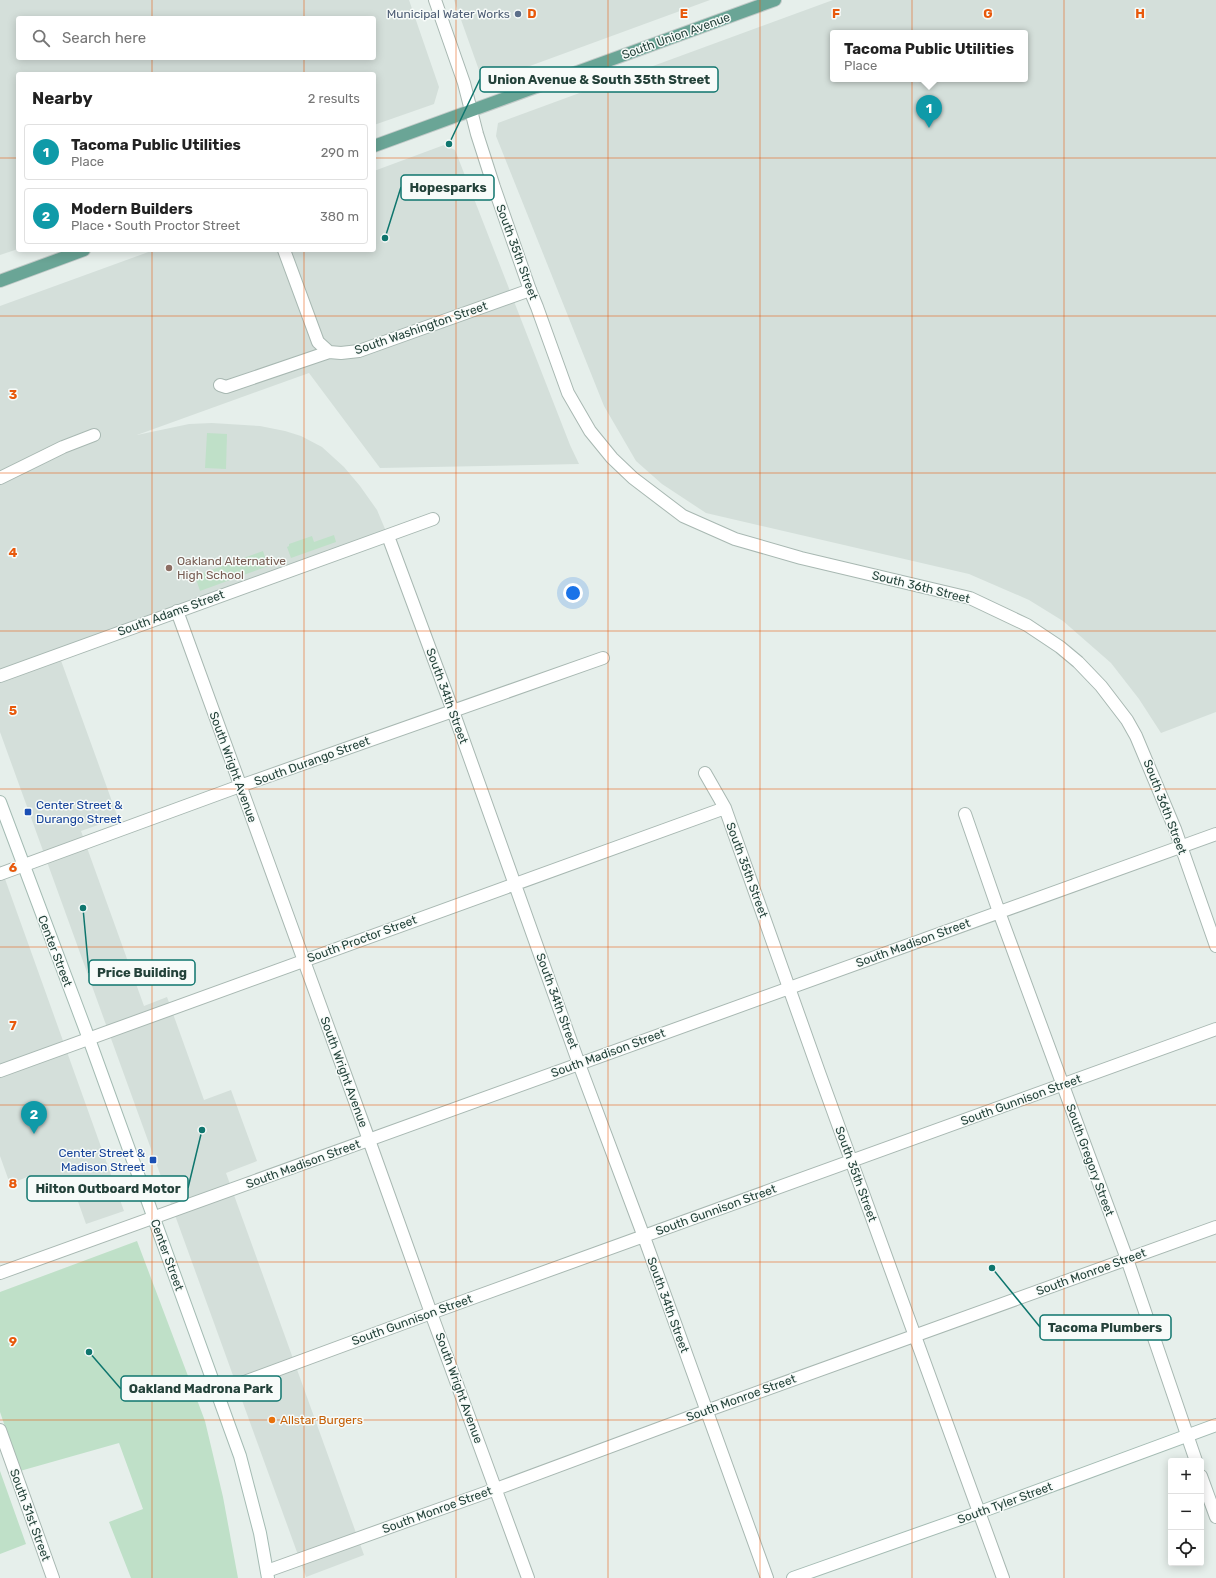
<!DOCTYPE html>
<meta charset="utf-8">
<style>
:root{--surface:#fff;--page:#f6f6f6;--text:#222;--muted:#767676;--line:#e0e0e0;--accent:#804e3d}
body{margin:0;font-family:Rubik,sans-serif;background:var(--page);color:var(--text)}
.controls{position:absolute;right:12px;bottom:12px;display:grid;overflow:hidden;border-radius:4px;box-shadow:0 2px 10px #0003}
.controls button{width:36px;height:36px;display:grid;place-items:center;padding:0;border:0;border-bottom:1px solid var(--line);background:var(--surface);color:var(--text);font:20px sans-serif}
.you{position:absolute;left:573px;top:593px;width:14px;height:14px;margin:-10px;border:3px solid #fff;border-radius:50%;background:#1a73e8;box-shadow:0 0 0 6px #1a73e833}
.badge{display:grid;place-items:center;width:26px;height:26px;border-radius:50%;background:var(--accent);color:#fff;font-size:13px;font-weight:700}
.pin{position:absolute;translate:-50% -33px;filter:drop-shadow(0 1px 2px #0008)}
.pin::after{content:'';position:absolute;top:21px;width:14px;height:12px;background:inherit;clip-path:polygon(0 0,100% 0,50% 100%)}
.popup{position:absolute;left:830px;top:30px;width:198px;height:52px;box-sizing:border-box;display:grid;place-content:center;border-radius:4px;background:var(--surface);filter:drop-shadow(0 1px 3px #0005);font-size:13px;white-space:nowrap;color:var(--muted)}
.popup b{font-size:15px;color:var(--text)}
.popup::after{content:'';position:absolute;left:50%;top:100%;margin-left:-8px;border:8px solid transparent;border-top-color:var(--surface)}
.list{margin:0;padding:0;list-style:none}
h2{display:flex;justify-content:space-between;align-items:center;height:52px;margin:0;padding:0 16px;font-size:17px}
h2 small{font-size:13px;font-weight:400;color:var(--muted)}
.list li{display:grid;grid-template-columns:26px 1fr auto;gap:12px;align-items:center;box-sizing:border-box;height:56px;margin:0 8px 8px;padding:0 8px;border:1px solid var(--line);border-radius:4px}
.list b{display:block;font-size:15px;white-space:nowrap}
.list p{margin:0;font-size:13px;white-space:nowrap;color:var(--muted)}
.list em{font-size:13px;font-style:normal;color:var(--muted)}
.icon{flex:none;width:22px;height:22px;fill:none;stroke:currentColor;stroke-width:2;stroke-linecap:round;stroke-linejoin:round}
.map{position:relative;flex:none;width:1216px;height:1578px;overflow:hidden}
.search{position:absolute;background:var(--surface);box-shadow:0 2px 10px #0003;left:16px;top:16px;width:360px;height:44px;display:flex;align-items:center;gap:10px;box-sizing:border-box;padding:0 14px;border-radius:4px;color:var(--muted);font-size:15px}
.panel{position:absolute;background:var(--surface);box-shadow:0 2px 10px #0003;left:16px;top:72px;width:360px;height:180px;border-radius:4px}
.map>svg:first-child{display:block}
</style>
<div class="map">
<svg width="1216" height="1578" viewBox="0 0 1216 1578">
<rect width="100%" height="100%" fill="#e6efeb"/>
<path fill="#d4dfda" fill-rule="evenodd" d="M0,0h409l30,87 -5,17 -60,21v-51h-356v175l-18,6zM18,18h356v40h-356z
M454,0h256l-213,78 -17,-5z
M833,0h383v712l-55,21 -22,-34 -28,-36 -48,-42 -34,-21 -60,-26 -263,-61 -44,-29 -26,-23 -32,-55 -108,-270 2,-13zM833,33h192v46h-192z
M444,145l11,5 115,295 9,19 -199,4 -71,-95 -172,62 52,-11 23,-1 48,3 25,5 16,5 21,11 22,20 16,19 17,24 11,26 -329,119 59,163 -37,13 63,175 23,-9 37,103 27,-10 26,71 -31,12 138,382 -58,22 -306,-845v-426l154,-56h220v-79z
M0,865l124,346 -38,13 -16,-45 -37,13 -6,-15 -17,7 -10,-28z"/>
<path fill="#bfe0c8" d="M207,433l20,1 -1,35 -21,-1z
M334,535l2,7 -45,16 -4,-11 2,-1v-2l23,-8 2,6z
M263,551l5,15 -68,25 -5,-15z
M137,1241l68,180 18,76 15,81h-107l-22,-56 34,-13 -24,-66 -99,28 -20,-59v-120z
M0,1471l26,73 -26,10z"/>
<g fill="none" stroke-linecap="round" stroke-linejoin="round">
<g stroke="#a8b8b2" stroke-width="14">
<path id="minor" d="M284,250l34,92 11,10
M220,385l6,2 103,-35 12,1 18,-2 171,-61
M0,478l63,-31 31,-12
M388,536l65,175 126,353 65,173 123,341
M177,611l192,529 62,173 97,265
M0,676l433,-157
M705,773l20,35 95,267 183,503
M965,814l34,98 128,347 69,202
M0,874l240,-88 363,-128
M0,1071l725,-263
M0,1273l1216,-439
M217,1392l214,-79 785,-284
M0,1430l53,148
M1201,1476l15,41
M267,1571l229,-82 210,-78 510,-184"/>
</g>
<g stroke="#a8b8b2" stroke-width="14">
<path id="tertiary" d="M435,0l29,83 13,51 17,53 36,103 7,17 31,86 22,38 22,27 21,20 50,38 52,23 66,19 169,40 57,27 33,22 18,15 23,24 26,34 9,16 39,93 41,117"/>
</g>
<g stroke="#a4bbb3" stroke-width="14">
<path id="secondary" d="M0,802l89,237 151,417 20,77 8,45
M793,1578l187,-66 236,-87"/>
</g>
<g stroke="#c2cac8" stroke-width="14">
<path id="primary" d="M374,146l401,-146
M0,281l84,-31"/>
</g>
<use href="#minor" stroke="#fff" stroke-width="12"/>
<use href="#tertiary" stroke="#fff" stroke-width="12"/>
<use href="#secondary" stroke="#fff" stroke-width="12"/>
<use href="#primary" stroke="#6aa596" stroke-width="12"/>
</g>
<path fill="none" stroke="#e8590c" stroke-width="1" stroke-opacity="0.55" d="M152,0v18M304,0v18M456,0v1578M608,0v1578M760,0v1578M912,0v1578M1064,0v1578M152,58v16M304,58v16M0,158h18M374,158h842M152,250v1328M304,250v1328M0,316h1216M0,473h1216M0,631h1216M0,789h1216M0,947h1216M0,1105h1216M0,1262h1216M0,1420h1216"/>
<circle fill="#5c6f8a" stroke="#f7fbf9" stroke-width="1.5" cx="518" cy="14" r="4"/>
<circle fill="#8d6e63" stroke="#f7fbf9" stroke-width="1.5" cx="169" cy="568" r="4"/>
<g fill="#1a4fb4" stroke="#f7fbf9" stroke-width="1.5">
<rect x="24" y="808" width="8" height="8" rx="2"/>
<rect x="149" y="1156" width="8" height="8" rx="2"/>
</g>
<circle fill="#e8710a" stroke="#f7fbf9" stroke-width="1.5" cx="272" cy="1420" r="4"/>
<g text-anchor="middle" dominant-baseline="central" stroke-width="3" stroke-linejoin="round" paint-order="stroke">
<g font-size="12" fill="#4e5e75" stroke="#f7fbf9" text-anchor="end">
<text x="510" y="14">Municipal Water Works</text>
</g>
<g font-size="12" fill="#24423a" stroke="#f7fbf9">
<text transform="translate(676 36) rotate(-20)">South Union Avenue</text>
<text transform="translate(517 252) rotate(70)">South 35th Street</text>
<text transform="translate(421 328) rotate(-19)">South Washington Street</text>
<text transform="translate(921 587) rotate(14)">South 36th Street</text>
<text transform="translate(171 613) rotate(-20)">South Adams Street</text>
<text transform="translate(447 696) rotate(70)">South 34th Street</text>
<text transform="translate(312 761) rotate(-20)">South Durango Street</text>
<text transform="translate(233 767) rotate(70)">South Wright Avenue</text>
<text transform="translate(1165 807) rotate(69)">South 36th Street</text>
<text transform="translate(747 870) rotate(70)">South 35th Street</text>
<text transform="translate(362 939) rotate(-20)">South Proctor Street</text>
<text transform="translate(913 943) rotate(-20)">South Madison Street</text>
<text transform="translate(55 951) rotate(69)">Center Street</text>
<text transform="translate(557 1001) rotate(70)">South 34th Street</text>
<text transform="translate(608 1053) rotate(-20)">South Madison Street</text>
<text transform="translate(344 1072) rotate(70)">South Wright Avenue</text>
<text transform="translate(1021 1100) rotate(-20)">South Gunnison Street</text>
<text transform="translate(1090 1160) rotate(70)">South Gregory Street</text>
<text transform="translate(303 1164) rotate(-20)">South Madison Street</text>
<text transform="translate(856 1174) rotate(70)">South 35th Street</text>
<text transform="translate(716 1210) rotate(-20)">South Gunnison Street</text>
<text transform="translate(167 1255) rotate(70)">Center Street</text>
<text transform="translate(1091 1272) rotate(-20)">South Monroe Street</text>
<text transform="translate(668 1305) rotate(70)">South 34th Street</text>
<text transform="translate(412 1320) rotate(-20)">South Gunnison Street</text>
<text transform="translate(459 1388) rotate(70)">South Wright Avenue</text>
<text transform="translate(741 1398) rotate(-20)">South Monroe Street</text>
<text transform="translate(1005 1503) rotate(-20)">South Tyler Street</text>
<text transform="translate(437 1510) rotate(-20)">South Monroe Street</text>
<text transform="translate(30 1515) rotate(70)">South 31st Street</text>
</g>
<g font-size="12" fill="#785e54" stroke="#f7fbf9" text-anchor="start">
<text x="177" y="561">Oakland Alternative<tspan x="177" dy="14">High School</tspan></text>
</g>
<g font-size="12" fill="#164399" stroke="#f7fbf9" text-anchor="start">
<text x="36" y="805">Center Street &amp;<tspan x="36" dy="14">Durango Street</tspan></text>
<text x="145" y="1153" text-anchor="end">Center Street &amp;<tspan x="145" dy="14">Madison Street</tspan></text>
</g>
<g font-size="12" fill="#c56008" stroke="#f7fbf9" text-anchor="start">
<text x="280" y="1420">Allstar Burgers</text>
</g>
</g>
<g font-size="13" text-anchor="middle" font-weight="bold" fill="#e8590c" stroke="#f7fbf9" stroke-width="3" stroke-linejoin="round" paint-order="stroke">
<text x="532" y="18">D</text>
<text x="684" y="18">E</text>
<text x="836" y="18">F</text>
<text x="988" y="18">G</text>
<text x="1140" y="18">H</text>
<text x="13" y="399">3</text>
<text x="13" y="557">4</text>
<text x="13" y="715">5</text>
<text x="13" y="872">6</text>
<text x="13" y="1030">7</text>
<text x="13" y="1188">8</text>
<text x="13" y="1346">9</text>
</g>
<path fill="none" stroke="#0f766e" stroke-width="1.5" d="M449 144L480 79M385 238L401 187M83 908L89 973M202 1130L188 1188M992 1268L1040 1327M89 1352L121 1389"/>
<g fill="#0f766e" stroke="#f7fbf9" stroke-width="1.5">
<circle cx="449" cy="144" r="4"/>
<circle cx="385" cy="238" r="4"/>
<circle cx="83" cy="908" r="4"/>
<circle cx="202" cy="1130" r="4"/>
<circle cx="992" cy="1268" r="4"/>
<circle cx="89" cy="1352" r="4"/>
</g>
<g fill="#f7fbf9" stroke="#0f766e" stroke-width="1.5">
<rect x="480" y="67" width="238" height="25" rx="4"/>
<rect x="401" y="175" width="93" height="25" rx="4"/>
<rect x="89" y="960" width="106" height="25" rx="4"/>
<rect x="27" y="1176" width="161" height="25" rx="4"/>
<rect x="1040" y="1315" width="131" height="25" rx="4"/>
<rect x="121" y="1376" width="160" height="25" rx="4"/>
</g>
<g font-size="13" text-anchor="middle" font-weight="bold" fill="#24423a">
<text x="599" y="84">Union Avenue &amp; South 35th Street</text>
<text x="448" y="192">Hopesparks</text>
<text x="142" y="977">Price Building</text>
<text x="108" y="1193">Hilton Outboard Motor</text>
<text x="1105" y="1332">Tacoma Plumbers</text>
<text x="201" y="1393">Oakland Madrona Park</text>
</g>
</svg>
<div class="controls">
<button>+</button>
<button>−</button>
<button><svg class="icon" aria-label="locate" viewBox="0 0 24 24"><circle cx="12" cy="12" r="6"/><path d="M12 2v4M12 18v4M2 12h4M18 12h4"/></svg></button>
</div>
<div class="you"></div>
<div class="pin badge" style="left:929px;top:128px;background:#0f9aa8">1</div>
<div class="popup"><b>Tacoma Public Utilities</b>Place</div>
<div class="pin badge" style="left:34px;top:1134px;background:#0f9aa8">2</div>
<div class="search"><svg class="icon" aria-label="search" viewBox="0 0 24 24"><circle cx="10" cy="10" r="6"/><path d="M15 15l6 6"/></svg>Search here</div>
<section class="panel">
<h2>Nearby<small>2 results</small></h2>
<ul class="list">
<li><span class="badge" style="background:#0f9aa8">1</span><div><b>Tacoma Public Utilities</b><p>Place</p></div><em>290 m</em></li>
<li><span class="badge" style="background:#0f9aa8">2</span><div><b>Modern Builders</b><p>Place · South Proctor Street</p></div><em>380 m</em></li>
</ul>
</section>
</div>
